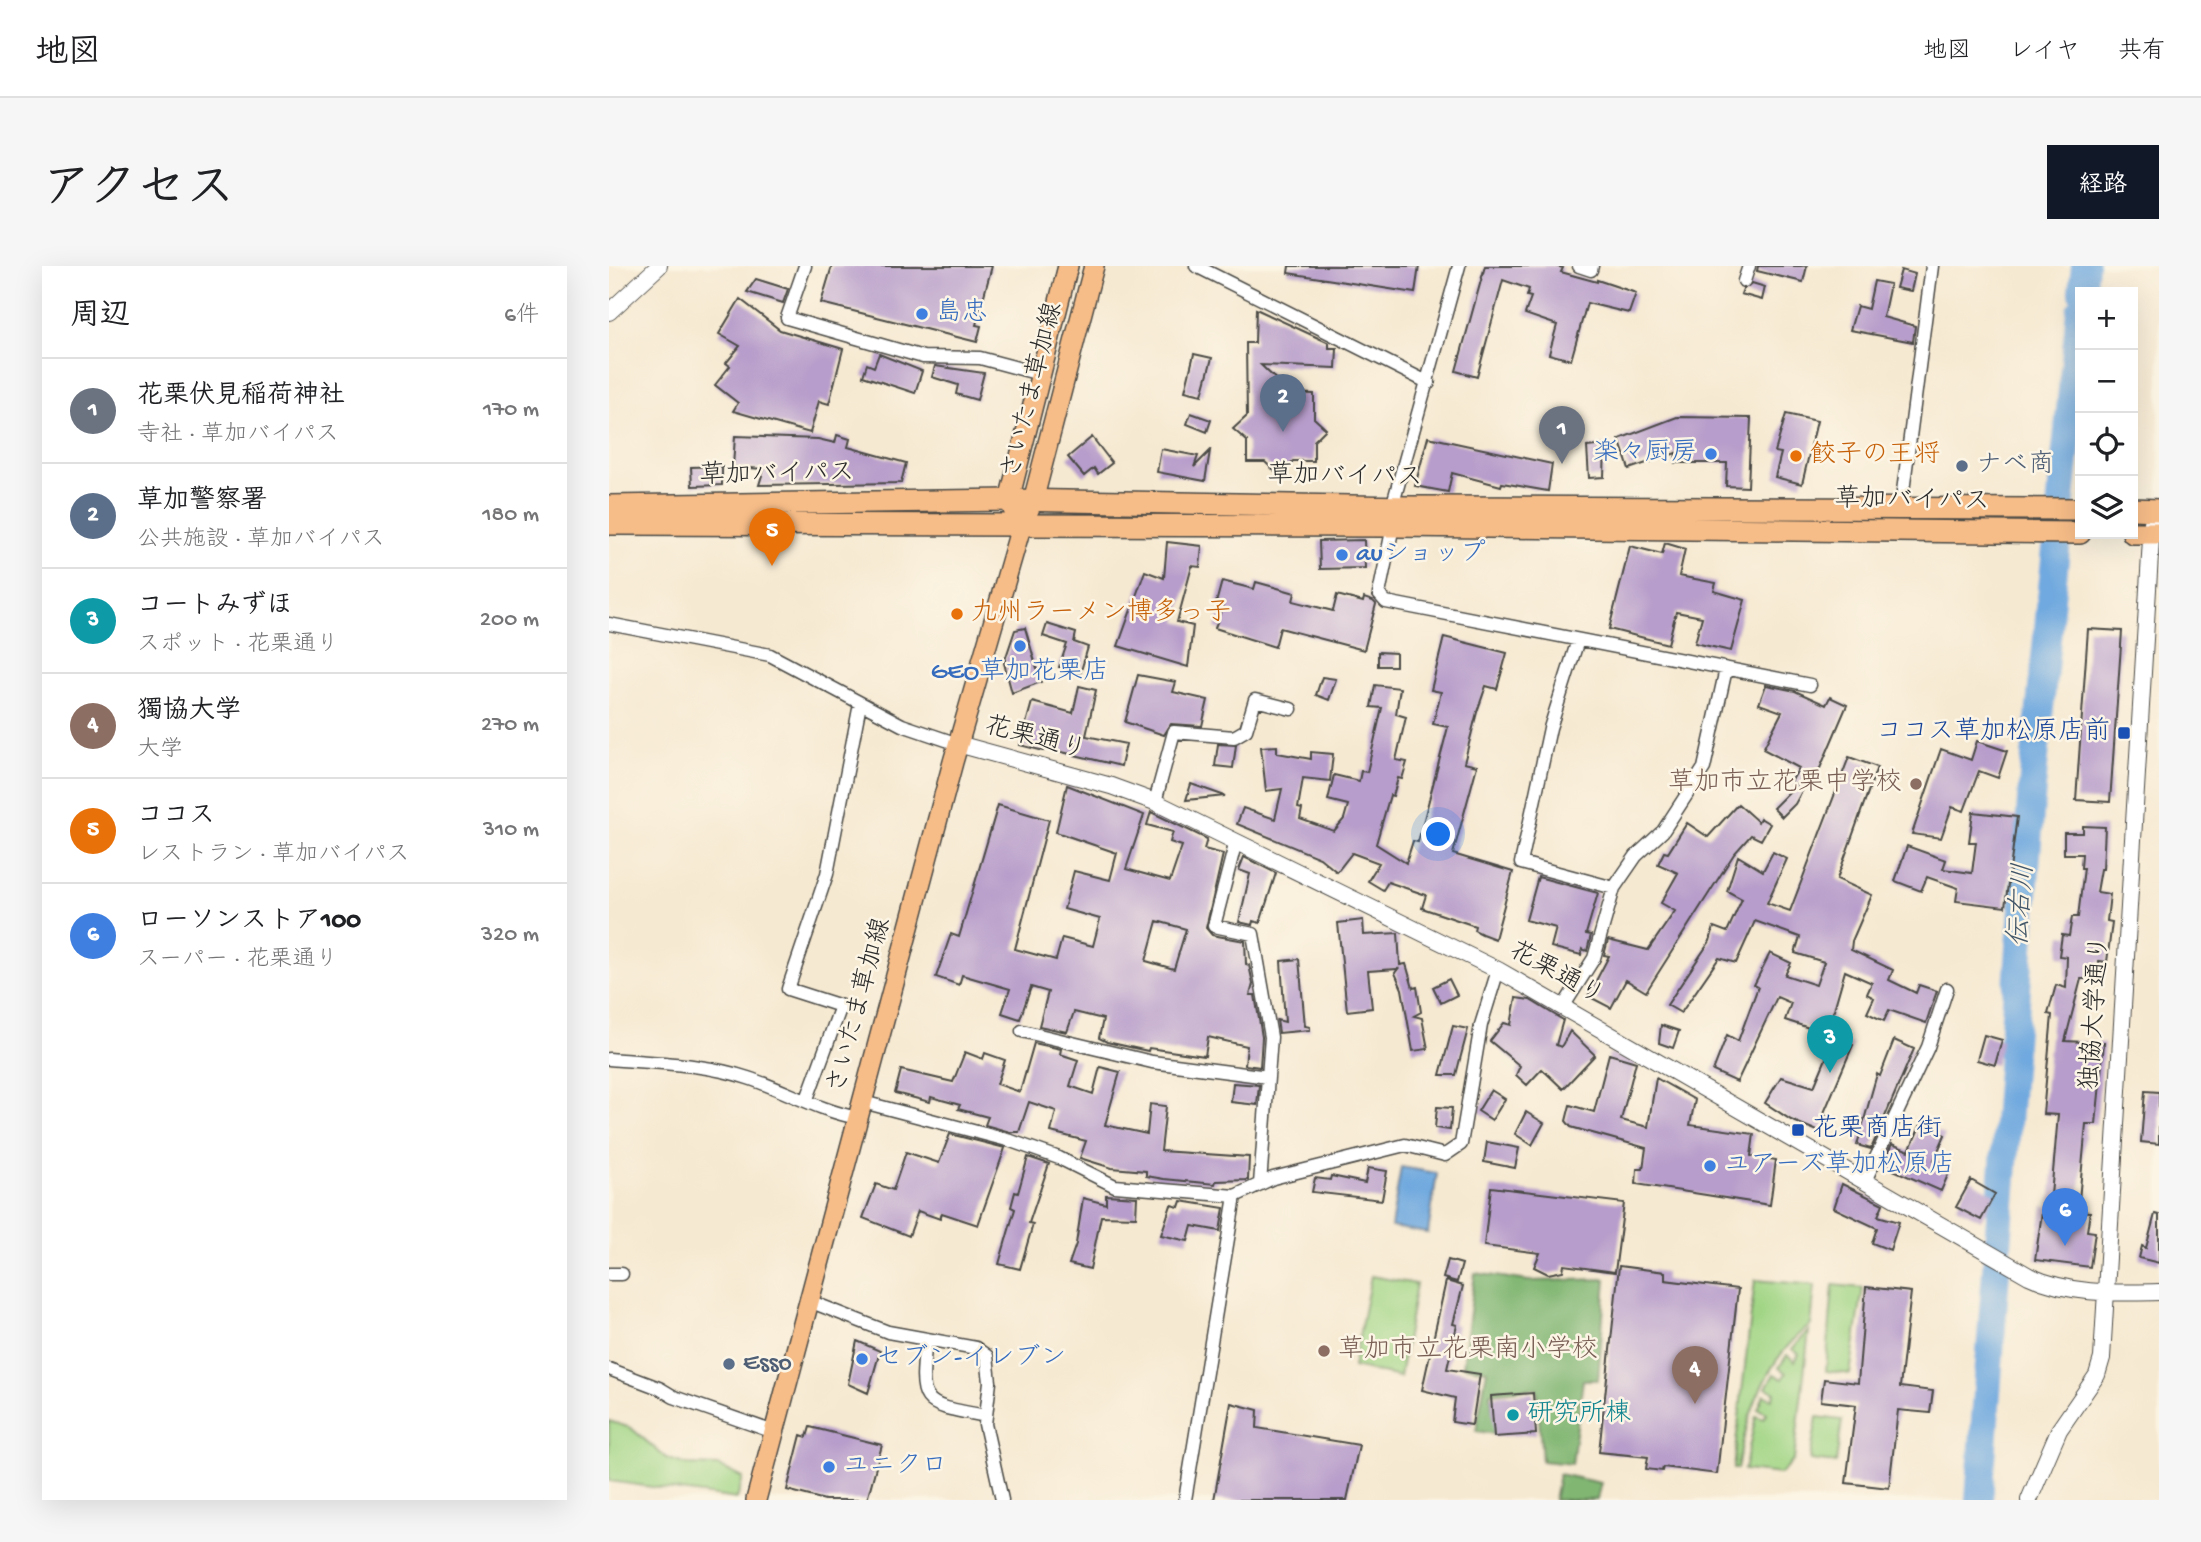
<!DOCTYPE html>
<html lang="ja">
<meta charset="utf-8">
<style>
:root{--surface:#fff;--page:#f6f6f6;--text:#202124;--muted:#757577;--line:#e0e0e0;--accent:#111827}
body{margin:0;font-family:"Gochi Hand","Klee One",sans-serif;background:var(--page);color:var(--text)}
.controls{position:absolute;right:21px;top:21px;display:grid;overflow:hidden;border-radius:0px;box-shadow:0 7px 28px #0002}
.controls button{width:63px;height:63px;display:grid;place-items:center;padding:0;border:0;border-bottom:2px solid var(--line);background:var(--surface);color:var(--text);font:35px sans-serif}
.you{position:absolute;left:830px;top:569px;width:24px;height:24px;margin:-18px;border:5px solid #fff;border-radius:50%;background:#1a73e8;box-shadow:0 0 0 10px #1a73e833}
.badge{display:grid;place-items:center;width:46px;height:46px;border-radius:50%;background:var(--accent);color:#fff;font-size:23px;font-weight:700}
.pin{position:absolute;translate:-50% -58px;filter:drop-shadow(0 2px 4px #0008)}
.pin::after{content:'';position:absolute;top:37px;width:24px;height:21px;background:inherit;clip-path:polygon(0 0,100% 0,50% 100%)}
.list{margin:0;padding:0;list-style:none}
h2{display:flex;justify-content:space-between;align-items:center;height:91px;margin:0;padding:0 28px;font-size:30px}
h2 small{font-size:23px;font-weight:400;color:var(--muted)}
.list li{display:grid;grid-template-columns:46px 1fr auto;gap:21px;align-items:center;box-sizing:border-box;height:105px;padding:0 28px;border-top:2px solid var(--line)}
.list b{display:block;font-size:26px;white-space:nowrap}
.list p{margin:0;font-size:23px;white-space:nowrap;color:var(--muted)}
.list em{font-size:23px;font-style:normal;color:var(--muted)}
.icon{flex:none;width:38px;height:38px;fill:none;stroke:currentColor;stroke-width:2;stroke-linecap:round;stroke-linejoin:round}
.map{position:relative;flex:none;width:1550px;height:1234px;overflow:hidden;border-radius:0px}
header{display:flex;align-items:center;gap:42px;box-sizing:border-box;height:98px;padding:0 35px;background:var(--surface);border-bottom:2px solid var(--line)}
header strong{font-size:33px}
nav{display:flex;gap:38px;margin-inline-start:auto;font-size:24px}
.intro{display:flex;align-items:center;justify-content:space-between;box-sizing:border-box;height:168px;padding:0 42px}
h1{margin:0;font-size:49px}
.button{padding:18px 32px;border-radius:0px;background:var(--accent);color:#fff;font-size:24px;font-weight:700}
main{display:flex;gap:42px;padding:0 42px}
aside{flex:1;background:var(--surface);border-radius:0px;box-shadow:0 7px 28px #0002}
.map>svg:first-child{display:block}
</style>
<header>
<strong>地図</strong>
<nav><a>地図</a><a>レイヤ</a><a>共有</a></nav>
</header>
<div class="intro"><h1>アクセス</h1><a class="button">経路</a></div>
<main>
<aside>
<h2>周辺<small>6件</small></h2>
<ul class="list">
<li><span class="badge" style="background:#6b7280">1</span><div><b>花栗伏見稲荷神社</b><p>寺社 · 草加バイパス</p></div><em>170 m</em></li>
<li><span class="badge" style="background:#5c6f8a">2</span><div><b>草加警察署</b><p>公共施設 · 草加バイパス</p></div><em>180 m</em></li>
<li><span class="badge" style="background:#0f9aa8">3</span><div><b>コートみずほ</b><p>スポット · 花栗通り</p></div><em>200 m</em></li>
<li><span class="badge" style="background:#8d6e63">4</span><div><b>獨協大学</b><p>大学</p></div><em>270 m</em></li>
<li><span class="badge" style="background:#e8710a">5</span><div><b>ココス</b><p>レストラン · 草加バイパス</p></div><em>310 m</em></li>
<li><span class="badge" style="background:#3f7fe0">6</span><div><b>ローソンストア100</b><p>スーパー · 花栗通り</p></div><em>320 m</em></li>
</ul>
</aside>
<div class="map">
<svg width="1550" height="1234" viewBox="0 0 1550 1234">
<rect width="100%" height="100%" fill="#fcf5e5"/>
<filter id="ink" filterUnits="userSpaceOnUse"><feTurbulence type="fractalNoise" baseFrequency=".0143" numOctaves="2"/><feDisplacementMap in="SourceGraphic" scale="14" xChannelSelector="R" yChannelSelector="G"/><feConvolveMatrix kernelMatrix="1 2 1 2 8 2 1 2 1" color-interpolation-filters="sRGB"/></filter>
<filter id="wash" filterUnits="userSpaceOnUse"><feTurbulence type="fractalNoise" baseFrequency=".00686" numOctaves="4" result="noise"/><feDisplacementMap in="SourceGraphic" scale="28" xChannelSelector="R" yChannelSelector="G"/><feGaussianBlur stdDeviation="1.57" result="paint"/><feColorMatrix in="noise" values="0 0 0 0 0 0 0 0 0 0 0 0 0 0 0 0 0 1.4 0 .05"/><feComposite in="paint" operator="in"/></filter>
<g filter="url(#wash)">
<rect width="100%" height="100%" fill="#f6e9d1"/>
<path fill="#a1d585" stroke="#668058" stroke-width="2" d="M762,1010l45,8 -16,93 -47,-10z
M1146,1014l60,5 -4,40c-46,33 -64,90 -74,144h-4z
M1224,1019l30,3 -13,86 -24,-3z
M1200,1065l-15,129 -14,14 -36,-4 12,-54 8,3 3,-6 -9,-4 6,-14 8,4 3,-7 -9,-4 8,-14 8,5 4,-6 -7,-5 8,-13 8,6 4,-7 -7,-5z
M1208,1151l25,3 -6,43 -26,-3z
M0,1155l22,7 35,30 21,7 32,1 24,12 -6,21 -128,-18z"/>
<path fill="#80b672" stroke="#56704e" stroke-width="2" d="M866,1007l54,8 77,-2 -8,101h-15l-11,84 -30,-3 -5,-73 -47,5 6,41 -20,-3 11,-61 -24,-4z
M950,1208l42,9 -4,17h-43z"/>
<path fill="#6fa9df" stroke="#4d6a85" stroke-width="2" d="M792,901l36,6 -9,60 -37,-6z"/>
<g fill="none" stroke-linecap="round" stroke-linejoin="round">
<path stroke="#6fa9df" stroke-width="28" d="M1473,26l3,-26
M1370,1234l53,-713 48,-476"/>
</g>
<g id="blocks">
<path fill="#b79dcb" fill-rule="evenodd" d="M223,0h160l-16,59 5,1 -4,16 -156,-39z
M680,0h130l-4,27 -127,-20z
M876,0h71l7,2 -2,4 36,10v-2l39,13 -7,20 -42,-10 -16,57 -22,-6 8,-29 -32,-11 6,-17 -4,-1 2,-7 -26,-9 -26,97 -21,-6z
M1149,0h49l-4,16 -46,-11z
M1292,4l14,4 -4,17 -15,-3z
M147,13l32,10 -5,14 -36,-11z
M1265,15l16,3 -7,33 32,9 -2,16 -63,-12 7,-24 11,3z
M1143,17l13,4 -3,13 -21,-6 2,-5z
M131,33l40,31 63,19 -14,55 -10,-3 -9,32 -77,-22 5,-8 -23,-18 15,-19 -4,-3 14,-17 -21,-12z
M647,43l73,34v5h8l-1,20 -75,-3 29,28 24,1v24l12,11 -12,12v20h-21l-14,14 -14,-13h-18v-21l-14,-12 14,-13 -1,-73h9z
M270,88l43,17 -7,22 -52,-17 4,-12 7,3z
M585,88l18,4 -10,37 -17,-4z
M326,100l49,7 -7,27 -21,-6 2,-9 -26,-8z
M582,147l20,7 -4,12 -20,-8z
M1177,148l31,7 -15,63 -27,-7 6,-24 -6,-1z
M1068,151l74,1 -3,69 -22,-1 1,-23h-52l1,-10 -47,16 -10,-30z
M228,169l13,4 -2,8 58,16 -5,20 -142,2 5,-16 -31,-2 2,-31 83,3 17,4z
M483,171l20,26 -14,11 -4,-6 -10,8 -16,-19z
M819,171l124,27 -4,27 -46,-8 -1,3 -49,-13 -4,19 -33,-6z
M996,179l-1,32 -15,1 -2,-31z
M552,183l37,7 -4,11 16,-16 -5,30 -48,-9z
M113,200v19l-30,1 -1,-19z
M755,274l1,28 -45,1 -1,-28z
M558,276l35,4 -2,21 -8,-1 -15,56 16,4 -5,41 -70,-21 27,-75 19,7z
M1056,277l20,6 -6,27 37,7 -2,8 31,9 -14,51 -36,-8 7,-26 -26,-5 -8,32 -59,-15 21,-83 32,8z
M613,315l32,8 2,-7 18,5 21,6 -2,8 40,10 4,-16 26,7 1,-4 9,3 3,3 -12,46 -84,-22 -5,19 -60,-19 8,-23 -7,-2z
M438,358l29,9 -2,9 14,5 -8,27 -21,-7 8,-23 -24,-8z
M416,362l16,54 -29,11 -8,-30 11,-33z
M1479,363l34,2 -12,171 -34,-2z
M835,371l63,16 -10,36 -11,-3 -9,26 -13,51 13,3 -24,88 60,18 -18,67 -13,-5 -8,-4 1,-4 -53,-18 4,-13 -38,-13 -5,8 -15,-9 11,-18 -27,-10 -15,19 -17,-14 -83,-34 6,-16 32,11 7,-30 -16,2 -5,-44 16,-1v7l34,6v-7l22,2 -3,27 -27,-3 -5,30 4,1 -2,10 34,12 10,-12 4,-14 -20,-5 6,-25 25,6 2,-10 6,1 15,-64 -11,-1 4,-22 25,3 -4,26 10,3 -10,43 11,2 -5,17 -4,-1 -5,18 -3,-1 -14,49 30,19 7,-22 5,1 30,-115 -15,-3 8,-32 -10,-2z
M769,386l18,1v13h-18z
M529,409l38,7 -3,10 35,8 -6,26 -31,-2 -7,11 -39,-13z
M713,411l14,2 -7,21 -13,-5z
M1157,419l29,6 31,14 4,-8 17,8 -29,68 -5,-2 -18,33 -13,13 -9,-9 23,-23 -5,-3 8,-14 -36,-19 19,-37 -23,-8z
M470,420l17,4 -10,46 40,8 -5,22 -76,-18 -1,3 -24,-6 12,-43 41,11z
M1368,475l30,10 -9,27 -19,-7 -15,40 -12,-4 -11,31 -29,-4 29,-85 30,11z
M609,478l18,1 -3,23 -18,-2z
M1240,491l28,10 -40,112 35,16 -20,46 -1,9 42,20 -4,10 27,13 3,-8 18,6 -7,20 -4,12 -37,-13 -5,11 -17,-8 7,-15 -7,-4 5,-11 -27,-12 -18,63 -42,-14 6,-17 -14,-6 -40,85 -24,-11 14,-36 11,6 20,-54 -4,-2 16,-32 21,10 -6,12 31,10 8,-23 -29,-9 5,-16 -45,-16 -19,42 -17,-5 -38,55 -14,-8 43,-64 4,-14 13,5 15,-33 -15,-8 11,-35 25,15 10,-19 14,7 -20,44 23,8z
M582,518l34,12 -39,4z
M458,519l77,30 -18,54 44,12 12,-35 -12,-4 3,-10 -26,-7 4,-13 56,27 -3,10 19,5 -17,74 6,7 33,6 1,23 3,1 4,19 -3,11h5l7,42 -2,30 -15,-2 2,-19 -39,-9 -3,19 -56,-8 -1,3 -41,-9 -8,-4 4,-19 -29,-7 -7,20 -28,-6 9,-34 -17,-5 -11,32 -18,-6 8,-24 -48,-14 -3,10 -23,-8 15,-43 8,3 39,-132 51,15 -34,129 41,11 6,-22 31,8 7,-27 -36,-10 10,-38 36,9 7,-27 -61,-21zM548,655l29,8 -12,40 -28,-8z
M1129,538l20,18 2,-4 10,6 -9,16 -10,-5 -17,19 -88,138 -20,-12 -15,28 -23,-12 21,-40 -5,-1 4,-15 40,10 27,-39 -14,-8 17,-30 -20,-9 6,-12 4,1 19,-30 21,14z
M1364,546l44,5 -12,90 -49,-6 2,-13 -31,-11 -6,14 -26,-10 12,-35 39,14 -3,9 29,4 4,-31h-7z
M1474,560l22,1 -2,42h-2l-4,23 13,2 -3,27 5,1 -5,40 -8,-1 -1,18h-17l-16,62 39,2 -8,81h-10l-8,87 12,1 -3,19 8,1 -5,35 -55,-7 8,-54 7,1 8,-92 -15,-1 9,-99 -4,-1 8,-29 10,3 1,-31 -8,-1 3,-21 7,1 3,-19h6l6,-49h-3l1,-14h-18v-21h19z
M635,591l32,16 -16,50 -7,-2 -1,4 -13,-3 11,-48 -11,-4z
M929,611l60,16 -12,41 5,1 -4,16 -5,-2 -1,6 -30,-8 5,-19 -30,-8z
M754,654l1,15 34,-2 2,32 6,-1 7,24 4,-1 4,25 -7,4 8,2 6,31 -15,2 -11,-62 -7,-16 3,-4 -30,2 4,37 -25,3 -9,-88z
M690,693l6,67 5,1v3l-31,3 -2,-13 8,2 -4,-61z
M840,713l8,16 -16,8 -8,-16z
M907,732l14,2 33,20 -7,25 5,2 9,-16 25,24 -32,34 -21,-20 -15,16 -11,-10 4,-9 -30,-25 14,-18 7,2z
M1052,759l18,6 -6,17 -14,-5z
M844,760l15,3 -9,34 -3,12h-16z
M1375,769l18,5 -7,25 -18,-5z
M1226,771l18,8 -30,70 7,2 -10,15 -29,-12 -26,-17 16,-26 33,10z
M1285,774l20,9 -43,100 -14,-4 20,-71 3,2z
M425,777l27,6 -1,5 18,6 -8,26 23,8 7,-27 20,5 -15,53 42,9 3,-30 16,2 -5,45 88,6 -1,23 -32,1 -1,3 -51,-5 -18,-3v-5l-34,-3 -32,-10 6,-17 -35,-9 5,-21 -27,-9 -10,30h-9l-25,-7 3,-8 -30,-8 2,-4 -29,-8 -1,5 -35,-9 6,-23 52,12 12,-30 18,7 2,-6 20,7 -8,24 23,8z
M1000,788l27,8 -15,58 27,7 8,-49 39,22 -5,25 64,9 -3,22 25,4 -6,45 -134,-21 1,-15h6l3,-21 -75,-21 -5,-6 4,-16 24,7z
M624,817l26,2 -2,20 -26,-3z
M882,824l14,9 -13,21 -14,-9z
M1536,825l14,1v52l-18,-2z
M828,841l15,1 -2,22 -15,-2z
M917,846l18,11 -12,22 -17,-11z
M1312,858l24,11 -11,25 17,8 -10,23 -59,-26 10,-21 17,7z
M341,868l55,14 -27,77 -36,-12 -2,6 -22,-8 -9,25 -46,-18 13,-34 17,6 13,-38 33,11z
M878,876l32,6 -4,20 -31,-6z
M419,891l21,7 -20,59 4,1 -13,45 -21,-5 16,-55 -4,-2 4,-15 3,1z
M759,902l19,3 -5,29 -70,-8 3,-14 15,2 1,-4 34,7z
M1362,914l24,14 -14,26 -25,-13z
M1233,918l41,20 -5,12 21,6 -9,28 -18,-7 5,-15 -43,-20z
M882,921l133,16 -9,69 -51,-7 -1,6 -15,3 -14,-7 6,-14 -56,-7z
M497,929l31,2 -1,20 -35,-1 -11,53 -21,-5 7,-20 7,-46 23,6z
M572,935l43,7 -4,23 -28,-5 -4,15 -27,-6 10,-30 8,2z
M1546,948l4,1v48l-20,-5 3,-12 4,2z
M839,994l14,4 -5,18 -14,-4z
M1010,1000l46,6v8l73,9 -21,185 -54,-7 -1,4 -16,-2 2,-12 -49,-5z
M837,1015l17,5 -10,38 4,1 -10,44 33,5 -8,51 -20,-3 3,-24 -33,-8z
M1257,1021l45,5 -11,95 33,4 -3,22 -32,-3 -9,78 -43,-5 10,-78 -35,-4 3,-22 34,4z
M248,1075l23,10 -12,42 -20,-9z
M924,1127l3,41 -42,3 -3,-41z
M622,1137l27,7 -1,18 102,17 -12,55h-133z
M201,1161l72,18 -15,55h-42l-38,-10 14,-55 6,2z"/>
</g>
</g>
<g filter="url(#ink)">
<use href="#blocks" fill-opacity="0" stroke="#494844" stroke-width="2"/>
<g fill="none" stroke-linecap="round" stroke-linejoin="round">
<g stroke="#494844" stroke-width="15">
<path id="minor" d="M196,0l-18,52 136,39 57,1 60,16
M587,0l233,117
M850,0l-67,241 1,19 -14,68 7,8 424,83
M970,0l12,4 1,-4
M1135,15l5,-15
M1292,241l31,-241
M0,358l161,31 132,70 56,19
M969,374l-28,88 -29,135 93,25
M546,536l19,-70 60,5 12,-7 9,-30 36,9
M627,575l-22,85 39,8 18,103 -11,147
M954,741l31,-49 20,-70 22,-32 27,-25 41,-63 22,-99
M413,765l130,31 116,15
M0,793c46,4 94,4 139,19 37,12 72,33 110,40
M198,833l34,-93 -53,-17 39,-115 33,-170
M254,836l148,39 48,17 56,28 120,10
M1256,915l63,-134 19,-58
M0,1008h13
M200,1035l79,31 88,16 11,8 3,26 -5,42 17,76
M317,1073c-7,67 -6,65 60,77
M0,1103l50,19 15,9 100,35
M576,1234l50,-304 38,-18 132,-33 40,10 16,-11 20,-119 17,-55"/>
</g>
<g stroke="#494844" stroke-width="18">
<path id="tertiary" d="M0,46l50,-46
M349,478l153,42 44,16 343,168 531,306c42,19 85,17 130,16
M1420,1234l30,-70 38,-55 5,-17 50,-836"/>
</g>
<g stroke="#494844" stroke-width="22">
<path id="primary" d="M406,248l-6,-14 59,-234
M147,1234l197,-738 68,-235 12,-26 61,-235"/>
</g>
<g stroke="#494844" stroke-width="24">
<path id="trunk" d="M0,240l400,-6 401,7 670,2
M1524,243l26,1
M0,258l784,2 687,7
M1524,267h26"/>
</g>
<use href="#minor" stroke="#fff" stroke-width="12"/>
<use href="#tertiary" stroke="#fff" stroke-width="16"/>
<use href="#primary" stroke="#f7bd88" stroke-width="19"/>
<use href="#trunk" stroke="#f7bd88" stroke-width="21"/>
</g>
</g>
<g fill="#3f7fe0" stroke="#fcf5e5" stroke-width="2.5">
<circle cx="313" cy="48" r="7"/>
<circle cx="1102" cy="188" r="7"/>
<circle cx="733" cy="289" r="7"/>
<circle cx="411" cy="380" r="7"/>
<circle cx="1101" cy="900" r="7"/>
<circle cx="253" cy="1093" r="7"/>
<circle cx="220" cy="1201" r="7"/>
</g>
<g fill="#e8710a" stroke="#fcf5e5" stroke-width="2.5">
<circle cx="1187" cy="190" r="7"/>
<circle cx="348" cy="348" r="7"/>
</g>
<g fill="#5c6f8a" stroke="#fcf5e5" stroke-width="2.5">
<circle cx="1353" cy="200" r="7"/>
<circle cx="120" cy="1098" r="7"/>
</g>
<g fill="#1a4fb4" stroke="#fcf5e5" stroke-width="2.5">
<rect x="1508" y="460" width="14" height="14" rx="3.5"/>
<rect x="1182" y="857" width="14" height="14" rx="3.5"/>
</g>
<g fill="#8d6e63" stroke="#fcf5e5" stroke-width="2.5">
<circle cx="1307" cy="518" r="7"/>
<circle cx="715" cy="1085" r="7"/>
</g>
<circle fill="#0f9aa8" stroke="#fcf5e5" stroke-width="2.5" cx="904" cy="1149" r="7"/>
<g text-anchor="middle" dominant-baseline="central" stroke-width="5" stroke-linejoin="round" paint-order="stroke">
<g font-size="26" fill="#366cbe" stroke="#fcf5e5" text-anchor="start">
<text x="327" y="48">島忠</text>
<text x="1088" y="188" text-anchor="end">楽々厨房</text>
<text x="747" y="289">auショップ</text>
<text x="411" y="407" text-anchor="middle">GEO草加花栗店</text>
<text x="1115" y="900">ユアーズ草加松原店</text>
<text x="267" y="1093">セブン-イレブン</text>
<text x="234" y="1201">ユニクロ</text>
</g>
<g font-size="26" fill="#2b2b2b" stroke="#fcf5e5">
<text transform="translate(425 125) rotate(-76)">さいたま草加線</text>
<text transform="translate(168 210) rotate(-1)">草加バイパス</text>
<text transform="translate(736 212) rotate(1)">草加バイパス</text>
<text transform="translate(1303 236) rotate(1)">草加バイパス</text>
<text transform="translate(426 474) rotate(15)">花栗通り</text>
<text transform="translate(947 709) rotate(29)">花栗通り</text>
<text transform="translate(252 740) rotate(-75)">さいたま草加線</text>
<text transform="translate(1488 747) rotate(-86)">独協大学通り</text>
</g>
<g font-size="26" fill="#c56008" stroke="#fcf5e5" text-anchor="start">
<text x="1201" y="190">餃子の王将</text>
<text x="362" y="348">九州ラーメン博多っ子</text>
</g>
<g font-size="26" fill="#4e5e75" stroke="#fcf5e5" text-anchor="start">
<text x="1367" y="200">ナベ商</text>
<text x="134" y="1098">Esso</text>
</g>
<g font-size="26" fill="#164399" stroke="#fcf5e5" text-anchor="end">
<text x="1501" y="467">ココス草加松原店前</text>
<text x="1203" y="864" text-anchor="start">花栗商店街</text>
</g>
<g font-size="26" fill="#785e54" stroke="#fcf5e5" text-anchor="end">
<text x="1293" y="518">草加市立花栗中学校</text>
<text x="729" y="1085" text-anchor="start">草加市立花栗南小学校</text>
</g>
<g font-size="26" fill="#0d838f" stroke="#fcf5e5" text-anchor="start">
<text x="918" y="1149">研究所棟</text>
</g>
<g font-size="28" font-style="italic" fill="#43576a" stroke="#fcf5e5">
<text transform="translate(1414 639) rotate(-86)">伝右川</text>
</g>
</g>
</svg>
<div class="controls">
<button>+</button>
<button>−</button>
<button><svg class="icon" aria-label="locate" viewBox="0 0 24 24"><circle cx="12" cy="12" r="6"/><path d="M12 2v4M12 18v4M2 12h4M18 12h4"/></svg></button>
<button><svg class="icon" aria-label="layers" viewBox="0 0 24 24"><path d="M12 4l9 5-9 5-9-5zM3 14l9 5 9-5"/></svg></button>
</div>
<div class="you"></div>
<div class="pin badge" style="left:953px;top:198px;background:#6b7280">1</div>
<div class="pin badge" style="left:674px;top:166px;background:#5c6f8a">2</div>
<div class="pin badge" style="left:1221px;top:807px;background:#0f9aa8">3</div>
<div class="pin badge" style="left:1086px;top:1138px;background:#8d6e63">4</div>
<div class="pin badge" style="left:163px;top:300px;background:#e8710a">5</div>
<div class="pin badge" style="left:1456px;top:980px;background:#3f7fe0">6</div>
</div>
</main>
